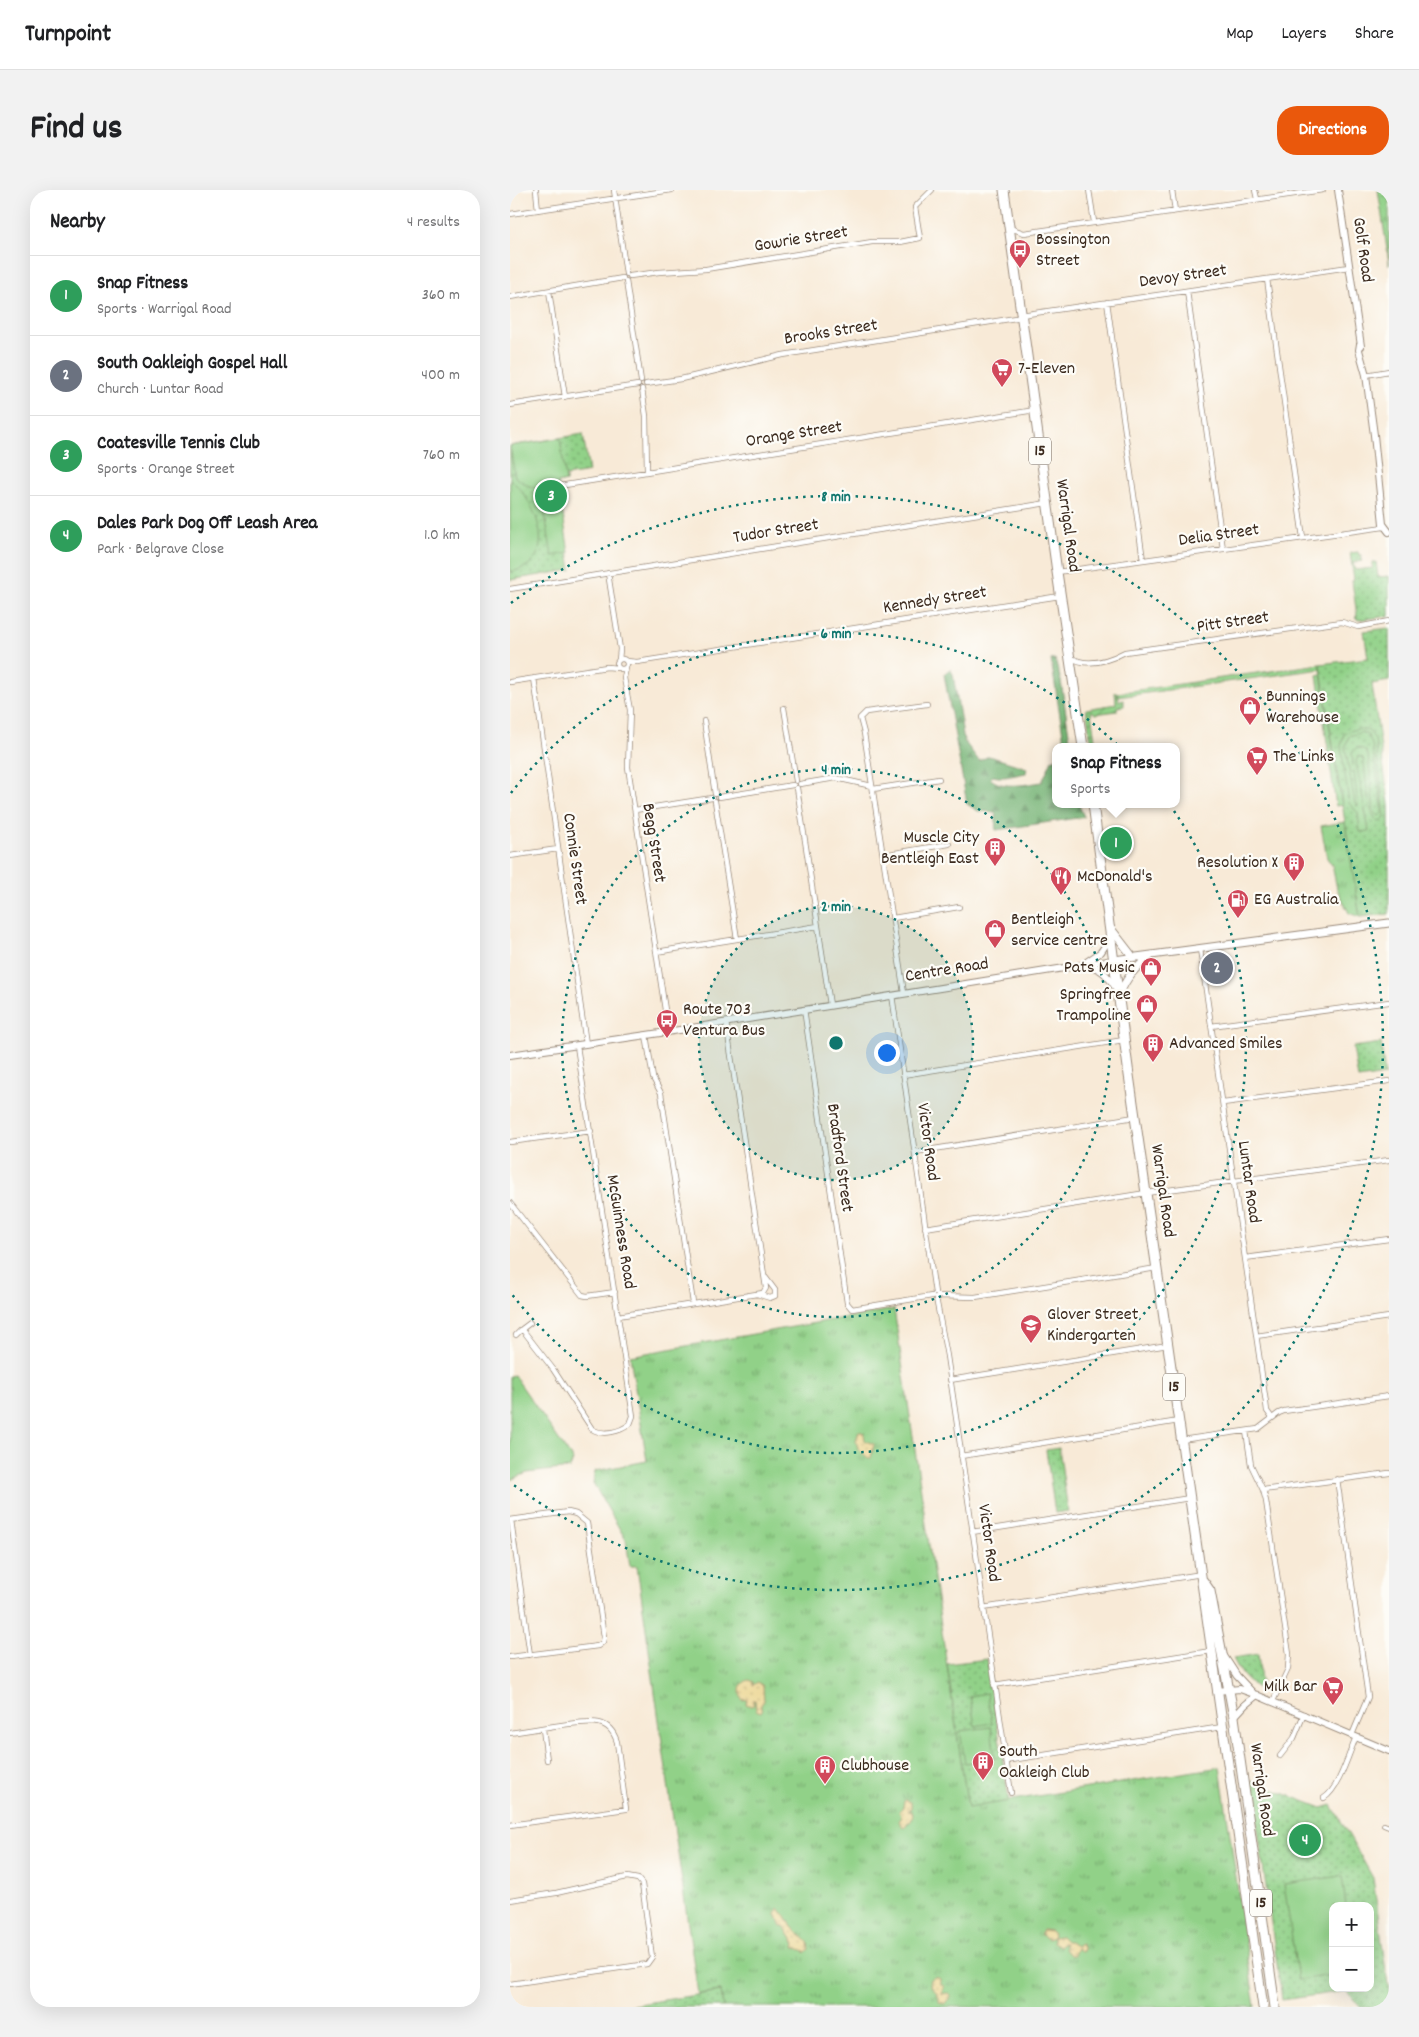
<!DOCTYPE html>
<meta charset="utf-8">
<style>
:root{--surface:#fff;--page:#f2f2f2;--text:#202124;--muted:#757577;--line:#e0e0e0;--accent:#ea580c}
body{margin:0;font-family:Dekko,sans-serif;background:var(--page);color:var(--text)}
.controls{position:absolute;right:15px;bottom:15px;display:grid;overflow:hidden;border-radius:10px;box-shadow:0 5px 20px #0002}
.controls button{width:45px;height:45px;display:grid;place-items:center;padding:0;border:0;border-bottom:1px solid var(--line);background:var(--surface);color:var(--text);font:25px sans-serif}
.you{position:absolute;left:376px;top:862px;width:18px;height:18px;margin:-12px;border:4px solid #fff;border-radius:50%;background:#1a73e8;box-shadow:0 0 0 8px #1a73e833}
.badge{display:grid;place-items:center;width:32px;height:32px;border-radius:50%;background:var(--accent);color:#fff;font-size:16px;font-weight:700}
.pin{position:absolute;translate:-50% -50%;border:2px solid #fff;box-shadow:0 1px 5px #0006}
.popup{position:absolute;left:542px;top:553px;width:128px;height:65px;box-sizing:border-box;display:grid;place-content:center;border-radius:10px;background:var(--surface);filter:drop-shadow(0 1px 4px #0005);font-size:16px;white-space:nowrap;color:var(--muted)}
.popup b{font-size:19px;color:var(--text)}
.popup::after{content:'';position:absolute;left:50%;top:100%;margin-left:-10px;border:10px solid transparent;border-top-color:var(--surface)}
.list{margin:0;padding:0;list-style:none}
h2{display:flex;justify-content:space-between;align-items:center;height:65px;margin:0;padding:0 20px;font-size:21px}
h2 small{font-size:16px;font-weight:400;color:var(--muted)}
.list li{display:grid;grid-template-columns:32px 1fr auto;gap:15px;align-items:center;box-sizing:border-box;height:80px;padding:0 20px;border-top:1px solid var(--line)}
.list b{display:block;font-size:19px;white-space:nowrap}
.list p{margin:0;font-size:16px;white-space:nowrap;color:var(--muted)}
.list em{font-size:16px;font-style:normal;color:var(--muted)}
.map{position:relative;flex:none;width:879px;height:1817px;overflow:hidden;border-radius:20px}
header{display:flex;align-items:center;gap:30px;box-sizing:border-box;height:70px;padding:0 25px;background:var(--surface);border-bottom:1px solid var(--line)}
header strong{font-size:24px}
nav{display:flex;gap:28px;margin-inline-start:auto;font-size:18px}
.intro{display:flex;align-items:center;justify-content:space-between;box-sizing:border-box;height:120px;padding:0 30px}
h1{margin:0;font-size:35px}
.button{padding:12px 22px;border-radius:20px;background:var(--accent);color:#fff;font-size:18px;font-weight:700}
main{display:flex;gap:30px;padding:0 30px}
aside{flex:1;background:var(--surface);border-radius:20px;box-shadow:0 5px 20px #0002}
.map>svg:first-child{display:block}
</style>
<header>
<strong>Turnpoint</strong>
<nav><a>Map</a><a>Layers</a><a>Share</a></nav>
</header>
<div class="intro"><h1>Find us</h1><a class="button">Directions</a></div>
<main>
<aside>
<h2>Nearby<small>4 results</small></h2>
<ul class="list">
<li><span class="badge" style="background:#2e9e5b">1</span><div><b>Snap Fitness</b><p>Sports · Warrigal Road</p></div><em>360 m</em></li>
<li><span class="badge" style="background:#6b7280">2</span><div><b>South Oakleigh Gospel Hall</b><p>Church · Luntar Road</p></div><em>400 m</em></li>
<li><span class="badge" style="background:#2e9e5b">3</span><div><b>Coatesville Tennis Club</b><p>Sports · Orange Street</p></div><em>760 m</em></li>
<li><span class="badge" style="background:#2e9e5b">4</span><div><b>Dales Park Dog Off Leash Area</b><p>Park · Belgrave Close</p></div><em>1.0 km</em></li>
</ul>
</aside>
<div class="map">
<svg width="879" height="1817" viewBox="0 0 879 1817">
<defs>
<pattern id="grass-tufts" width="24" height="20" patternUnits="userSpaceOnUse" patternTransform="scale(1.25)"><rect width="24" height="20" fill="#91d188"/><path d="M3 7l-1-3M5 7V3M7 7l1-3M15 17l-1-3M17 17v-4M19 17l1-3" fill="none" stroke="#78aa6f"/></pattern>
<pattern id="forest-firs" width="22" height="20" patternUnits="userSpaceOnUse" patternTransform="scale(1.25)"><rect width="22" height="20" fill="#74b374"/><path d="M5 1l3.5 6h-7zM16 11l3.5 6h-7z" fill="#60925f"/></pattern>
<pattern id="sand-dots" width="8" height="8" patternUnits="userSpaceOnUse" patternTransform="scale(1.25)"><rect width="8" height="8" fill="#eeda9e"/><path d="M2 2h.1M6 6h.1" fill="none" stroke="#cdbb88" stroke-width="1.8" stroke-linecap="round"/></pattern>
<pattern id="park-dots" width="8" height="8" patternUnits="userSpaceOnUse" patternTransform="scale(1.25)"><rect width="8" height="8" fill="#91d188"/><path d="M2 2h.1M6 6h.1" fill="none" stroke="#78aa6f" stroke-width="1.8" stroke-linecap="round"/></pattern>
<pattern id="garden-furrows" width="10" height="10" patternUnits="userSpaceOnUse" patternTransform="scale(1.25)"><rect width="10" height="10" fill="#91d188"/><path d="M-1 1l2-2M0 10L10 0M9 11l2-2" fill="none" stroke="#78aa6f"/></pattern>
</defs>
<rect width="100%" height="100%" fill="#fdfcf7"/>
<filter id="ink" filterUnits="userSpaceOnUse"><feTurbulence type="fractalNoise" baseFrequency=".02" numOctaves="2"/><feDisplacementMap in="SourceGraphic" scale="10" xChannelSelector="R" yChannelSelector="G"/><feConvolveMatrix kernelMatrix="1 2 1 2 8 2 1 2 1" color-interpolation-filters="sRGB"/></filter>
<filter id="wash" filterUnits="userSpaceOnUse"><feTurbulence type="fractalNoise" baseFrequency=".0096" numOctaves="4" result="noise"/><feDisplacementMap in="SourceGraphic" scale="20" xChannelSelector="R" yChannelSelector="G"/><feGaussianBlur stdDeviation="1.12" result="paint"/><feColorMatrix in="noise" values="0 0 0 0 0 0 0 0 0 0 0 0 0 0 0 0 0 1.4 0 .05"/><feComposite in="paint" operator="in"/></filter>
<g filter="url(#wash)">
<rect width="100%" height="100%" fill="#f8ead7"/>
<path fill="url(#grass-tufts)" stroke="#667e53" d="M868,0h11v75l-1,-9z
M810,474l1,5 -203,28 -1,-4z
M811,484l21,131 -6,1 -7,-47h-4l3,-10 -11,-74z
M835,632l15,95 -11,-4 -12,-24 -5,-24 -5,-7 -6,-32z
M384,1119l74,498 252,-40 35,240h-532l-3,-16 -22,3 -61,-428h-7l-4,-26 -33,-57 2,-12 52,-10 -17,-105z"/>
<path fill="url(#forest-firs)" stroke="#586e49" d="M545,469l6,22 10,66h-6l-14,-87z
M440,479l3,5 11,67 15,20 10,-5 38,12 -1,5c-12,2 -22,6 -33,3l-3,2c11,12 38,6 52,4l10,-22 4,-2v46h23l5,13 -88,13c-2,-7 2,-12 -1,-18l-17,-1 -11,-7 -23,-130z"/>
<path fill="url(#sand-dots)" stroke="#94825e" d="M349,1242h3l2,2 1,7 9,3 -3,14h-3l-10,-9 -2,-9z
M239,1490l4,2v3l5,-3 5,4 1,15 -4,5 3,2 -2,4 -5,-2 -1,-10h-2l1,5 -3,1 -5,-2 1,-4 -3,-1 -1,2c-5,-8 -4,-18 6,-21z
M396,1610l5,2v7l-3,2h3l2,3 -2,7 -4,2 -1,3 -3,2 -4,-7 3,-4 -3,-6 4,-4 1,-6z
M268,1718l8,8 6,11 16,15 1,7 -4,4v-2l-11,-4 1,-3 -11,-18h-3l-5,-12z
M533,1740l8,1 3,3 -1,3 8,-1 5,5h2l8,5 5,-2 3,6 -3,1 -4,-3 -3,7h-4l-5,-6v-6l-5,3 -7,-4v-5l-5,2 -6,-4 -1,-3z
M425,1787l5,2v4l4,3 -2,8 6,-1 2,2 -1,5 -5,4 -5,-2c1,-9 -5,-11 -9,-17l1,-6z"/>
<path fill="url(#park-dots)" stroke="#667e53" fill-rule="evenodd" d="M73,244l6,38 -23,4v5l-8,2 13,87 -61,10v-134z
M848,362l1,3h2l1,6 -9,2 2,7 18,-2v-6h3l2,15 11,-1v40l-31,4 -3,-3 2,-1 -5,-35 2,-1 -4,-27z
M879,438v53l-17,3 17,121v109l-29,3 -40,-253 48,-6 -4,-27z
M871,853l4,32 -27,4 -5,-32z
M549,1258l9,63 -13,2 -9,-63z
M748,1464l4,36c-15,-7 -22,-17 -29,-32z
M477,1469l22,142 -41,7 -21,-144z
M741,1591l71,27 10,-3 41,73 16,115v14h-28l-15,-16 -64,9zM823,1716h37v82h-37z
M211,1801l2,16h-103z"/>
<path fill="url(#garden-furrows)" stroke="#667e53" d="M605,502h2l2,9 5,-1v6l-7,1v4l-22,3 -1,-2h-3l5,35h-2l-4,-12 -4,-26 30,-5z"/>
<path fill="#91d188" stroke="#667e53" fill-rule="evenodd" d="M50,248l6,43 -8,2 11,70 -17,3 -10,-59 -8,-10 -5,-1 -14,-9 -5,-31z
M0,289c27,23 52,84 0,93z
M851,539l8,2 6,8 10,77 -2,4 -4,2c-13,-7 -12,-49 -16,-64l-5,-2 -2,6 13,69 -9,1 -2,-19 -9,-10 -8,-57 3,-12 9,-4zM852,542l6,3 4,9 10,62v7l-3,3 -5,-4 -6,-57 -3,-5 -6,-2 -4,1 -3,5 6,53 -3,-3 -10,-57 4,-11z
M4,1185l59,85 -3,8 -43,5 -17,7v-104z
M477,1503l5,30 -17,3 -5,-30z
M481,1537l4,32 -30,4 -5,-32z
M832,1686l4,30h-13v69l-35,5 -14,-96z"/>
</g>
<g filter="url(#ink)">
<g fill="none" stroke-linecap="round" stroke-linejoin="round">
<g stroke="#9a8a7a" stroke-width="6">
<path id="street" d="M26,0l2,20
M104,0l12,84
M579,0l5,32
M662,0l3,21
M745,0l2,9
M0,24l162,-24
M500,38l14,5 299,-43
M120,86l29,-4 47,-3 166,-27h28l20,-4 -5,-31 17,-17
M757,89l36,259
M116,91l15,100
M39,101l16,106
M677,101l36,258
M0,107l113,-19
M597,112l36,258
M511,125l328,-48
M856,185l23,-4
M136,194l35,-5 102,-24 239,-38
M132,199l4,27 1,55
M0,215l128,-20
M49,296l476,-76
M547,382l327,-45
M98,383l12,76 -1,11
M0,399l537,-86
M560,467c17,11 38,4 55,-5l217,-30 16,5 31,-6
M107 474a5 5 0 1 1 10 0a5 5 0 1 1-10 0Z
M116,471l11,1 423,-66
M116,478l-2,10 6,32 -2,57 37,243 6,21
M24,488l52,366
M0,492l97,-15 11,1
M274,518l12,73
M194,531l11,73
M290,594l36,-6 36,8
M287,598l33,217
M363,599l66,-10
M209,607l74,-12
M205,611l22,138
M125,620l77,-12
M373,665l66,-11
M0,666l48,-7
M383,728l66,-11
M690,759l66,454 1,8 5,7
M146,762l162,-26
M394,803l-40,-260 -4,-15 6,-6 61,-8
M382,805l43,298
M294,819l43,294 5,6 80,-13
M155,827l2,15
M701,836l178,-24
M136,845l7,43 8,15 32,210
M393,885l221,-35
M713,913l166,-22
M0,952l81,-11
M405,962l220,-35
M636,1003l243,-33
M0,1013l72,92 5,1 28,-4
M415,1038l221,-35
M735,1068l144,-19
M247,1104l13,4 5,-2v-6l-9,-12
M428,1106l37,1 182,-29
M426,1108l11,58 64,437
M108,1126l145,-23 3,-5 -40,-266
M20,1133l-8,6 31,40 39,60c11,7 28,3 38,-5l3,-8 -56,-370
M6,1145l6,-6
M746,1146l133,-19
M440,1190l218,-35
M736,1241l5,34 12,25 3,11 23,153 -1,15 -15,32
M671,1250l77,-11 21,-16 5,-2 105,-15
M451,1266l218,-35
M827,1289l31,218 -16,38
M753,1300l126,-17
M0,1330l58,-8 8,2 11,9 17,114 -1,5 -5,4 -88,11
M1,1330l19,135
M462,1342l218,-34
M473,1418l219,-34
M484,1495l217,-34
M33,1539l4,31
M0,1543c18,-2 74,-14 89,-10 10,2 15,9 18,19l9,67 -116,16
M770,1566l14,-18 10,-24
M495,1571l217,-34
M814,1608c15,-9 25,-45 32,-61
M874,1635l5,2
M0,1710l46,-7 71,-16 11,2 4,5 10,73 -5,7 -137,20"/>
</g>
<g stroke="#9a8a7a" stroke-width="8">
<path id="secondary" d="M828,0l23,156
M850,154l-1,6 7,25 8,60 9,89 6,8
M575,773l16,-11 9,-14
M578,776c15,2 20,11 28,22
M0,865l157,-23 447,-72
M714,1466l13,20 16,17
M706,1501l24,-2 14,5 135,57
M724,1527l11,-12 12,-10"/>
</g>
<g stroke="#9a8a7a" stroke-width="9">
<path id="primary" d="M599,736l24,31
M604,770l275,-37
M609,806c7,-19 17,-29 33,-41"/>
</g>
<g stroke="#9a8a7a" stroke-width="11">
<path id="highway" d="M494,0l53,382 26,175
M583,614l36,271 134,932
M693,1391l7,10 24,126 41,290"/>
</g>
<use href="#street" stroke="#fff" stroke-width="4.5"/>
<use href="#secondary" stroke="#fff" stroke-width="6"/>
<use href="#primary" stroke="#fff" stroke-width="7"/>
<use href="#highway" stroke="#fff" stroke-width="9"/>
</g>
</g>
<circle cx="326" cy="853" r="137" fill="#0f766e" fill-opacity=".12"/>
<g fill="none" stroke="#0f766e" stroke-width="2.5" stroke-dasharray="2.5 5">
<circle cx="326" cy="853" r="137"/>
<circle cx="326" cy="853" r="274"/>
<path d="M1 603A410 410 0 1 1 1 1103"/>
<path d="M1 413A547 547 0 1 1 1 1293"/>
</g>
<defs>
<g id="bus-pin" transform="scale(1.125)"><path d="M0 17L-7.5 6A9.5 9.5 0 1 1 7.5 6Z" fill="#d1495b" stroke="#fdfcf7"/><path d="M-5-6H5V4H4V6H2V4H-2V6H-4V4H-5ZM-3.5-4V0h7V-4ZM-3.5 1.2v1.5H-2V1.2ZM2 1.2v1.5H3.5V1.2Z" fill="#fff"/></g>
<g id="supermarket-pin" transform="scale(1.125)"><path d="M0 17L-7.5 6A9.5 9.5 0 1 1 7.5 6Z" fill="#d1495b" stroke="#fdfcf7"/><path d="M-6-5.5h2.5l.6 2H6L4.5 2H-2.5L-4.4-4H-6ZM-1.5 3.2a1.3 1.3 0 1 0 .1 0ZM3 3.2a1.3 1.3 0 1 0 .1 0Z" fill="#fff"/></g>
<g id="shop-pin" transform="scale(1.125)"><path d="M0 17L-7.5 6A9.5 9.5 0 1 1 7.5 6Z" fill="#d1495b" stroke="#fdfcf7"/><path d="M-5-2.5h2.3a2.7 3.5 0 0 1 5.4 0H5L5.5 6h-11ZM-1.5-2.5h3a1.5 2.3 0 0 0-3 0Z" fill="#fff"/></g>
<g id="building-pin" transform="scale(1.125)"><path d="M0 17L-7.5 6A9.5 9.5 0 1 1 7.5 6Z" fill="#d1495b" stroke="#fdfcf7"/><path d="M-4-6H4V6H1V3H-1V6H-4ZM-2.5-4.3h1.7v1.8h-1.7ZM.8-4.3h1.7v1.8H.8ZM-2.5-1h1.7V.8h-1.7ZM.8-1h1.7V.8H.8Z" fill="#fff"/></g>
<g id="restaurant-pin" transform="scale(1.125)"><path d="M0 17L-7.5 6A9.5 9.5 0 1 1 7.5 6Z" fill="#d1495b" stroke="#fdfcf7"/><path d="M-5-6h1v4h1v-4h1v4h1v-4h1v5L-1.5 .5V6h-2V.5L-5-1ZM5-6V6H3V1.5H1.5Q1.5-4 5-6Z" fill="#fff"/></g>
<g id="fuel-pin" transform="scale(1.125)"><path d="M0 17L-7.5 6A9.5 9.5 0 1 1 7.5 6Z" fill="#d1495b" stroke="#fdfcf7"/><path d="M-5.5-6h7V0h2V4h1.3V-2.5L3-4.5l.8-.8L6-3V5H2.5V1h-1V6h-7ZM-4.2-4.7v3.2H.2V-4.7Z" fill="#fff"/></g>
<g id="school-pin" transform="scale(1.125)"><path d="M0 17L-7.5 6A9.5 9.5 0 1 1 7.5 6Z" fill="#d1495b" stroke="#fdfcf7"/><path d="M0-5L7-2L0 1L-7-2ZM-4 1L0 2.5L4 1V4Q0 6-4 4Z" fill="#fff"/></g>
</defs>
<g fill-rule="evenodd">
<use href="#bus-pin" x="510" y="60"/>
<use href="#supermarket-pin" x="492" y="179"/>
<use href="#shop-pin" x="740" y="517"/>
<use href="#supermarket-pin" x="747" y="567"/>
<use href="#building-pin" x="485" y="658"/>
<use href="#building-pin" x="784" y="673"/>
<use href="#restaurant-pin" x="551" y="687"/>
<use href="#fuel-pin" x="728" y="710"/>
<use href="#shop-pin" x="485" y="740"/>
<use href="#shop-pin" x="641" y="778"/>
<use href="#shop-pin" x="637" y="815"/>
<use href="#bus-pin" x="157" y="830"/>
<use href="#building-pin" x="643" y="854"/>
<use href="#school-pin" x="521" y="1135"/>
<use href="#supermarket-pin" x="823" y="1497"/>
<use href="#building-pin" x="473" y="1572"/>
<use href="#building-pin" x="315" y="1576"/>
</g>
<g text-anchor="middle" dominant-baseline="central" stroke-width="4.5" stroke-linejoin="round" paint-order="stroke">
<g fill="#fdfcf7" stroke="#75695f" stroke-width="1">
<rect x="519" y="247.5" width="22" height="27" rx="4"/>
<rect x="653" y="1183.5" width="22" height="27" rx="4"/>
<rect x="740" y="1699.5" width="22" height="27" rx="4"/>
</g>
<g font-size="16" font-weight="bold" fill="#3b2a1e">
<text x="530" y="261">15</text>
<text x="664" y="1197">15</text>
<text x="751" y="1713">15</text>
</g>
<g font-size="18" fill="#3b2a1e" stroke="#fdfcf7">
<text transform="translate(291 50) rotate(-9)">Gowrie Street</text>
<text transform="translate(852 60) rotate(82)">Golf Road</text>
<text transform="translate(673 87) rotate(-8)">Devoy Street</text>
<text transform="translate(321 143) rotate(-9)">Brooks Street</text>
<text transform="translate(284 245) rotate(-9)">Orange Street</text>
<text transform="translate(557 336) rotate(82)">Warrigal Road</text>
<text transform="translate(266 342) rotate(-9)">Tudor Street</text>
<text transform="translate(709 346) rotate(-8)">Delia Street</text>
<text transform="translate(425 411) rotate(-9)">Kennedy Street</text>
<text transform="translate(723 433) rotate(-8)">Pitt Street</text>
<text transform="translate(143 653) rotate(81)">Begg Street</text>
<text transform="translate(64 669) rotate(82)">Connie Street</text>
<text transform="translate(437 781) rotate(-9)">Centre Road</text>
<text transform="translate(417 952) rotate(82)">Victor Road</text>
<text transform="translate(329 968) rotate(82)">Bradford Street</text>
<text transform="translate(738 992) rotate(82)">Luntar Road</text>
<text transform="translate(652 1001) rotate(82)">Warrigal Road</text>
<text transform="translate(110 1042) rotate(81)">McGuinness Road</text>
<text transform="translate(478 1353) rotate(82)">Victor Road</text>
<text transform="translate(751 1600) rotate(82)">Warrigal Road</text>
</g>
<g font-size="18" fill="#3b2a1e" stroke="#fdfcf7" text-anchor="start">
<text x="526" y="50">Bossington<tspan x="526" dy="21">Street</tspan></text>
<text x="508" y="179">7-Eleven</text>
<text x="756" y="507">Bunnings<tspan x="756" dy="21">Warehouse</tspan></text>
<text x="763" y="567">The Links</text>
<text x="469" y="648" text-anchor="end">Muscle City<tspan x="469" dy="21">Bentleigh East</tspan></text>
<text x="768" y="673" text-anchor="end">Resolution X</text>
<text x="567" y="687">McDonald's</text>
<text x="744" y="710">EG Australia</text>
<text x="501" y="730">Bentleigh<tspan x="501" dy="21">service centre</tspan></text>
<text x="625" y="778" text-anchor="end">Pats Music</text>
<text x="621" y="805" text-anchor="end">Springfree<tspan x="621" dy="21">Trampoline</tspan></text>
<text x="173" y="820">Route 703<tspan x="173" dy="21">Ventura Bus</tspan></text>
<text x="659" y="854">Advanced Smiles</text>
<text x="537" y="1125">Glover Street<tspan x="537" dy="21">Kindergarten</tspan></text>
<text x="807" y="1497" text-anchor="end">Milk Bar</text>
<text x="489" y="1562">South<tspan x="489" dy="21">Oakleigh Club</tspan></text>
<text x="331" y="1576">Clubhouse</text>
</g>
</g>
<circle cx="326" cy="853" r="8" fill="#0f766e" stroke="#fdfcf7" stroke-width="2.5"/>
<g font-size="15" text-anchor="middle" font-weight="bold" fill="#0f766e" stroke="#fdfcf7" stroke-width="4.5" stroke-linejoin="round" paint-order="stroke">
<text x="326" y="311">8 min</text>
<text x="326" y="448">6 min</text>
<text x="326" y="584">4 min</text>
<text x="326" y="721">2 min</text>
</g>
</svg>
<div class="controls">
<button>+</button>
<button>−</button>
</div>
<div class="you"></div>
<div class="pin badge" style="left:606px;top:653px;background:#2e9e5b">1</div>
<div class="popup"><b>Snap Fitness</b>Sports</div>
<div class="pin badge" style="left:707px;top:778px;background:#6b7280">2</div>
<div class="pin badge" style="left:41px;top:306px;background:#2e9e5b">3</div>
<div class="pin badge" style="left:795px;top:1650px;background:#2e9e5b">4</div>
</div>
</main>
